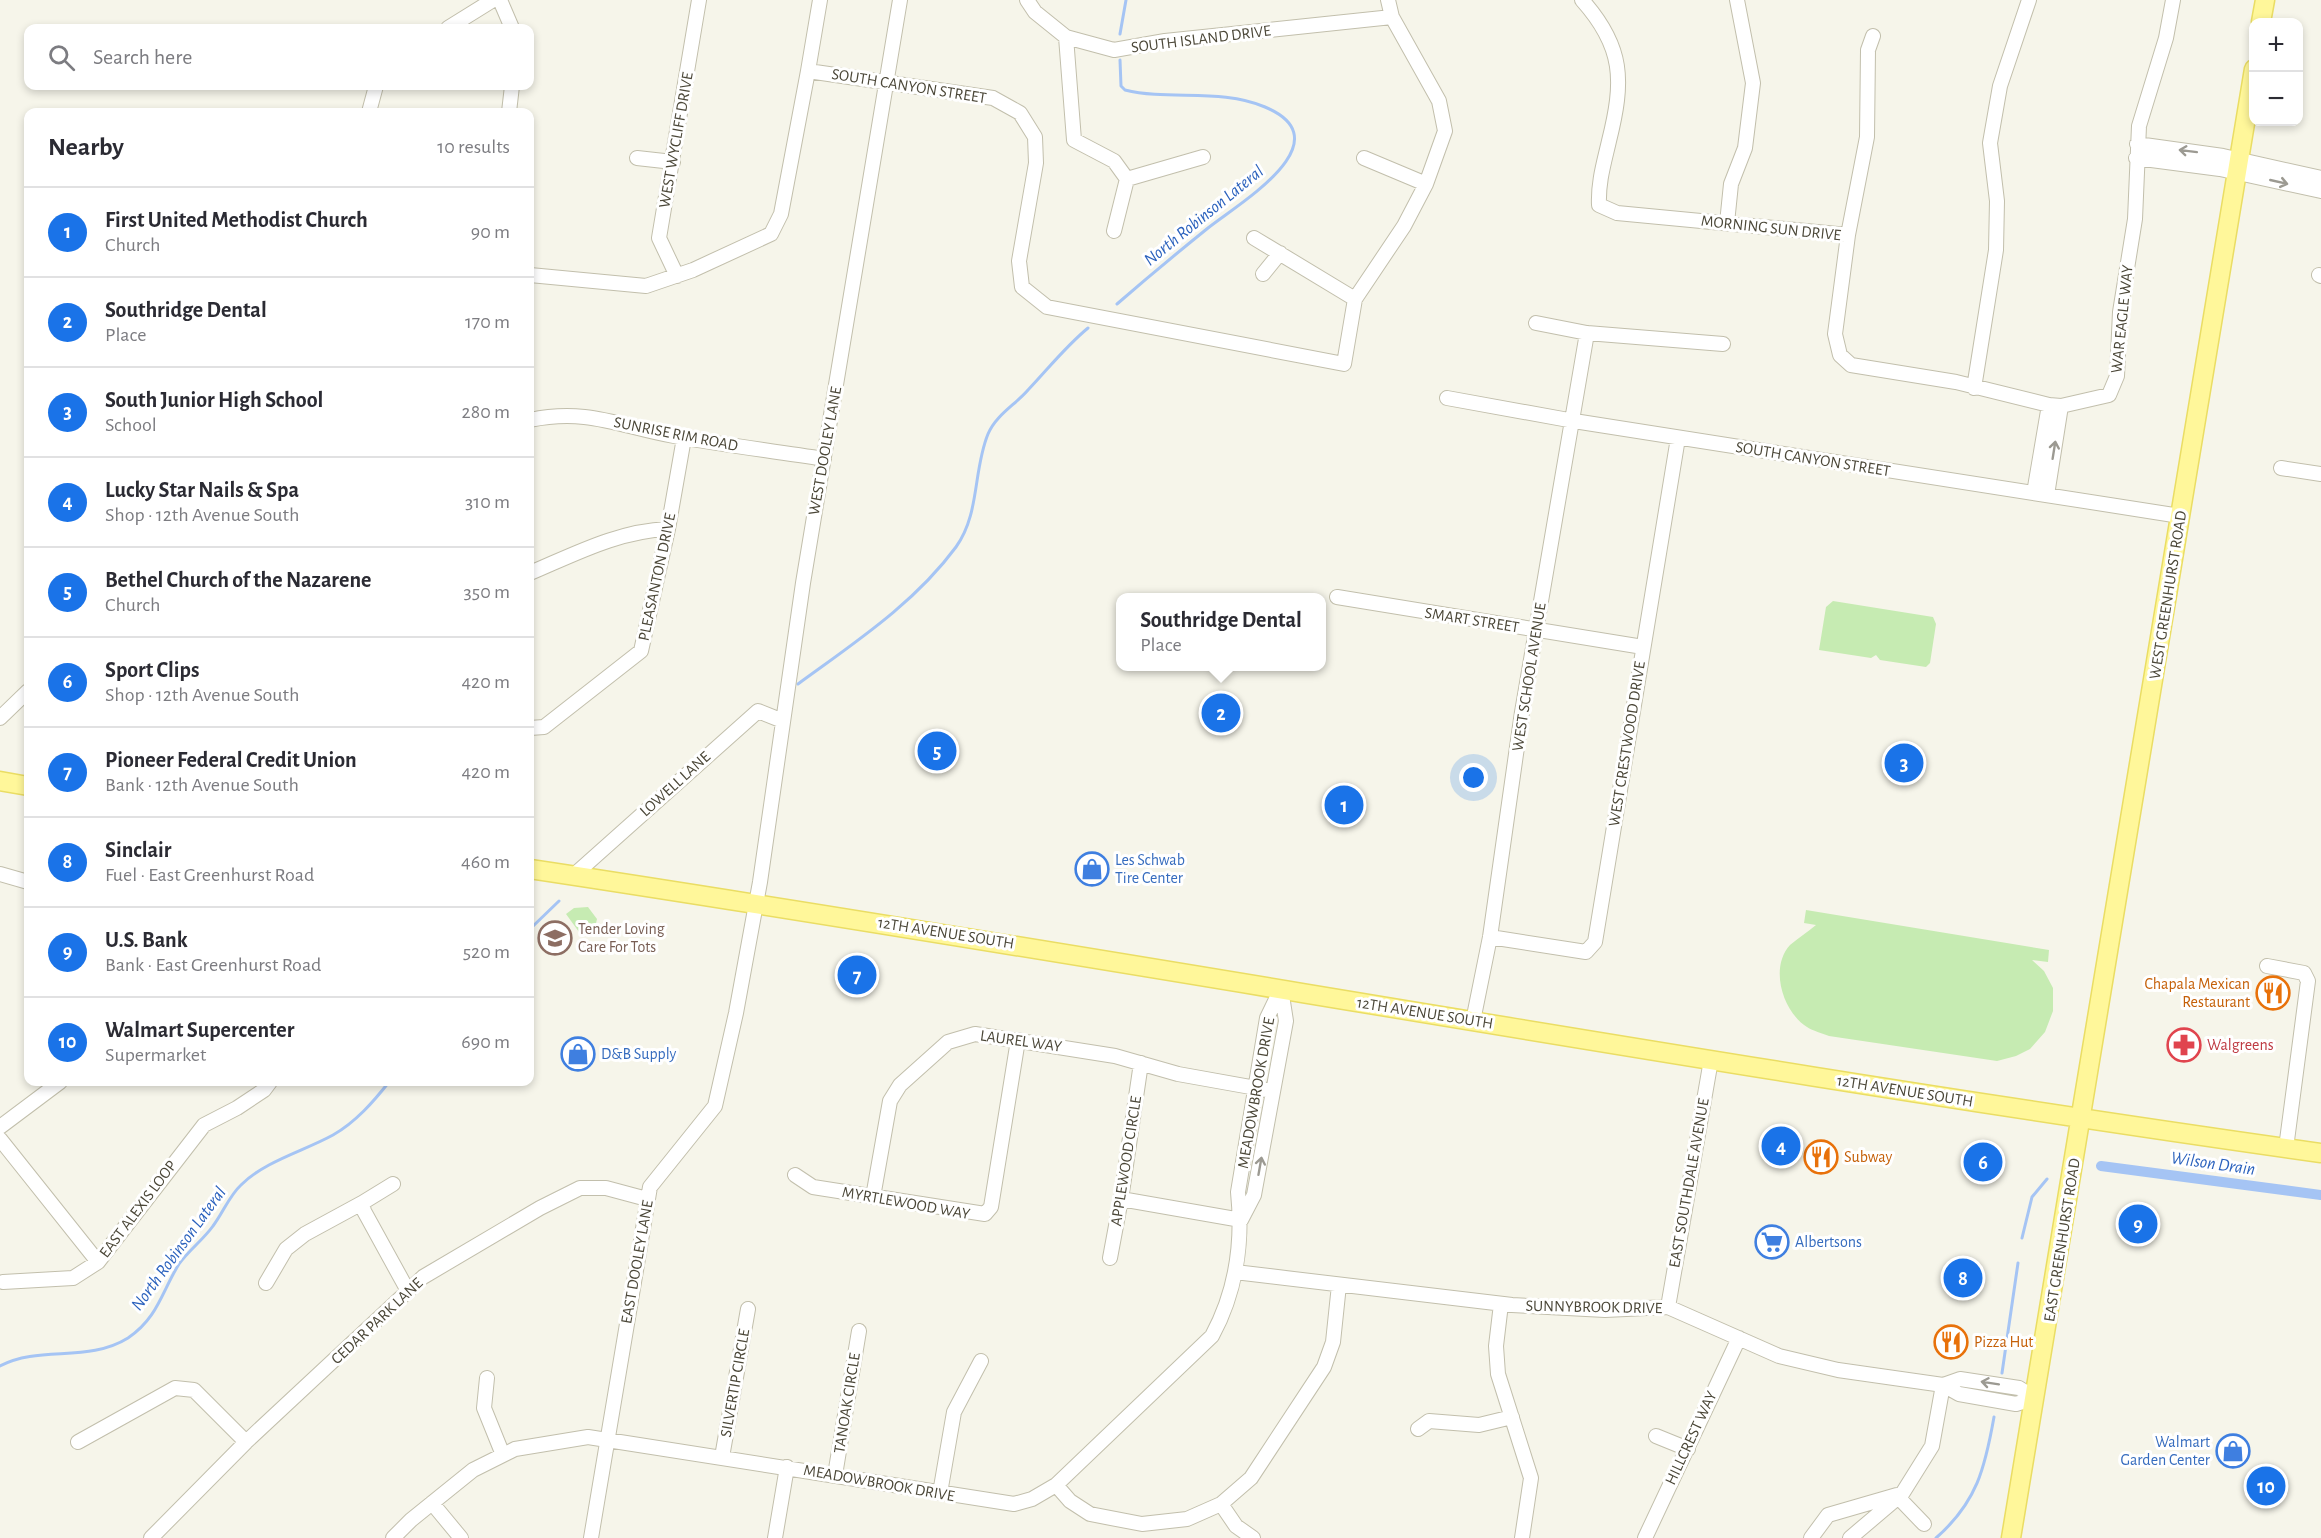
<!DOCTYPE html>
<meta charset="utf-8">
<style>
:root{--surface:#fff;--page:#f7f7f7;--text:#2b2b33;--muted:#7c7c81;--line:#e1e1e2;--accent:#1a73e8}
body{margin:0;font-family:"Alegreya Sans",sans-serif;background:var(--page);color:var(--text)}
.controls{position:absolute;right:18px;top:18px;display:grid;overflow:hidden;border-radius:12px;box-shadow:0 3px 9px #0003}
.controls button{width:54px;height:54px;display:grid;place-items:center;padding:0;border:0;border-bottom:2px solid var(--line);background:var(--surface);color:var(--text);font:30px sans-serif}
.you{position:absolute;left:1474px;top:778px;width:21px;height:21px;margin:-15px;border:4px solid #fff;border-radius:50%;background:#1a73e8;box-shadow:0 0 0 9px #1a73e833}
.badge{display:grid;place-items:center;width:39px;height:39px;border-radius:50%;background:var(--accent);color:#fff;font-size:20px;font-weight:700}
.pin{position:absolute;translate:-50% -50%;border:3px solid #fff;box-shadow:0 2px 6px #0006}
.popup{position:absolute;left:1116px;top:593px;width:210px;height:78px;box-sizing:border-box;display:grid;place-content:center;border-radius:12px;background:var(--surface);filter:drop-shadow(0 2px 4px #0005);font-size:20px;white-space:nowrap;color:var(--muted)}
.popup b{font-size:22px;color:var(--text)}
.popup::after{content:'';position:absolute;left:50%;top:100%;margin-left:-12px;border:12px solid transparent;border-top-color:var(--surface)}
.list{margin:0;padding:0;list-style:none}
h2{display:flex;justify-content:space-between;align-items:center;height:78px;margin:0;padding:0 24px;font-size:26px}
h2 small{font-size:20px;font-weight:400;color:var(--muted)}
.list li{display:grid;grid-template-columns:39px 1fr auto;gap:18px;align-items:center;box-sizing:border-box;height:90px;padding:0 24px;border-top:2px solid var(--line)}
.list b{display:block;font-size:22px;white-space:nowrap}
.list p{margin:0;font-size:20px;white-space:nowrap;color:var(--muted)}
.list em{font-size:20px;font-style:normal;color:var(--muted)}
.icon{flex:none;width:33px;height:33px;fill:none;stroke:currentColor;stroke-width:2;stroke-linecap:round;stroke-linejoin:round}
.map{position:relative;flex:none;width:2321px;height:1538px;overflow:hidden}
.search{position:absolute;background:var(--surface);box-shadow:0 3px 9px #0003;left:24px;top:24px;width:510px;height:66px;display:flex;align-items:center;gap:15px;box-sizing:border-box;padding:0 21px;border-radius:12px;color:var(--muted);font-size:22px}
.panel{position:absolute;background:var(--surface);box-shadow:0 3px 9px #0003;left:24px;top:108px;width:510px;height:978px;border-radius:12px}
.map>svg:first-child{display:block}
</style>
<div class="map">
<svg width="2321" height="1538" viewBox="0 0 2321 1538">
<rect width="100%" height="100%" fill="#f6f5ea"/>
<path fill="#c6ebb2" d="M1833,601l100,16 3,7 -6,39 -4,4 -46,-7 -4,-5 -5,3 -52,-8 7,-43z
M588,907l9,12 -3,13h-15l-13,-18 8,-6z
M1806,910l243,40 -1,12 -16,-2 12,11 9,17v23l-8,21 -15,17 -14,7 -19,5 -168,-25c-7,-3 -16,-5 -22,-9 -24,-15 -38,-59 -17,-82 8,-7 18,-13 26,-20l-12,-2z"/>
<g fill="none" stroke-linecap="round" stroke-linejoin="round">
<path stroke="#a5c4f4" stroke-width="3" d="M1120,34l6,-34
M1117,304c30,-26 60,-51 91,-76 30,-24 138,-87 57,-121 -44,-19 -95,-6 -140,-17l-4,-4 -1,-26
M798,684c56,-41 116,-80 158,-137 24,-33 17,-77 32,-113 8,-19 27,-29 40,-44 20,-21 37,-43 60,-62
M530,929l29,-28
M2022,1238l10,-41 15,-18
M0,1366c40,-21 88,-3 128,-28 30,-20 34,-47 51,-74 10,-14 24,-24 34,-38 10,-13 16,-30 28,-41 24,-24 63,-34 92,-50 23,-13 41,-34 56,-53
M2002,1373l16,-110
M1936,1538c41,-36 49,-70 58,-121"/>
<path stroke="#a5c4f4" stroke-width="10" d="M2101,1166l220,29"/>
<g stroke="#c2bfac" stroke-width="16">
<path id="minor" d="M500,0l12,28
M1027,0l8,12 31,25 48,13 51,-9 227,-24
M1582,0c42,47 42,81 27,141 -5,22 -11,41 -10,64l18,8 231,22 -13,99 5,21 11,10 105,17 93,23 12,1 48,-11 8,-19 3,-64 15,-93 4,-93 27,-88 7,-38
M448,28l45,-28
M1066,37l8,103 40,21 13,18 -13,52
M808,71l12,-71
M369,112l7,-26
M509,112l3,-26
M2137,144l86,12 98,22
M637,158l36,4
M1364,158l62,26
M2136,158l84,11 101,22
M1127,179l76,-22
M1727,223l4,-39 14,-36 8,-65 -16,-83
M1848,235l19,-98 1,-87 5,-14
M1254,238l101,61
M1263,274l17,-21
M530,275l116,11 47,-16 78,-36 10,-20 27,-143 185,27 27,15 15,24 1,26 -17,98 3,26 25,20 297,57 11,-65 49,-73 22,-42 19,-53 -6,-30 -47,-84 -4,-17
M2319,275l2,1
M677,276l-18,-38 40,-238
M1536,323l51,10 136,11
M1974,388l22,-138 1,-49 -7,-58 10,-57 29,-86
M1447,398l127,23 606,95
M530,420c57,-12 89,6 144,16 49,9 100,15 150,23
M2281,468l40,6
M2034,493l15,-88
M2047,495l14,-89
M530,573c45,-19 88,-42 138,-44
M1337,597l306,50
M0,718l28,-27
M530,728l14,-1 97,-76 27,-122 16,-91
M0,874l28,8
M573,876l185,-165 25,10
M1490,937l96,15 9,-10 83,-504
M2267,966l37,7 4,8 -22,167
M1473,1021l17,-84 32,-225 65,-379
M0,1127l60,-45
M0,1139l98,123 106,-137 33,-17 27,-18 6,-8
M795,1175l18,12 172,27 6,-7 27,-167
M873,1197l17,-96 10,-16 48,-43 27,-8 140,22 63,18 95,17
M1121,1199l120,21
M362,1203l31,-19
M1241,1220l13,-25 32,-174 -5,-32
M1110,1258l11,-59 20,-136
M1235,1272l277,33 93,5 63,-3 111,49 59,14 105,15 16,9 57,10 19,-6
M3,1282l70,-4 25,-16
M266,1283l20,-34 19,-15 57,-31 2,8 44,80
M1501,1304l-5,42 2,28 33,104 -9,60
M1668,1307l43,-247
M487,1378l-3,30 19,47
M1943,1385l17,-6 59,9 16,10
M1418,1429l11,-8 50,4 33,-8
M1656,1436l32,13
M78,1442l97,-54 19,2 52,52
M722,1457l26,-148
M835,1475l24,-144
M1056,1485l14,16 20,13 52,10 45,-5 34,-15 30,-26 73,-111 9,-25 6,-57
M940,1493l14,-81 27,-51
M1898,1497l26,27
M432,1503l29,35
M1221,1504l15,22 17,12
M151,1538l95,-96 177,-165 117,-69 40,-20h26l41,11
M393,1538l18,-18 62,-50 42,-21 73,-12 426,67 18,-5 24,-14 156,-149c24,-44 31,-95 26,-144l29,-174 14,-29
M591,1538l59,-351 65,-81 21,-93 24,-131 43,-299 97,-583
M775,1538l12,-71
M1645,1538l94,-200
M1811,1538l17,-23 69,-20
M1850,1538l52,-44 30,-48 11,-61"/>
</g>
<g stroke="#eadd64" stroke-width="21">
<path id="major" d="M2261,22l4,-22
M0,781l28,5
M530,869c597,90 1192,200 1791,284
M2011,1538l243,-1469"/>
</g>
<use href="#minor" stroke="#fff" stroke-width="14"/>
<use href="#major" stroke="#fff79a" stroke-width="18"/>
</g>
<defs><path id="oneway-shaft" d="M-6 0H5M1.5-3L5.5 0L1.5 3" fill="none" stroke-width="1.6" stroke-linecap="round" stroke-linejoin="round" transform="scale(1.5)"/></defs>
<g stroke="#9c9a92">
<use href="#oneway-shaft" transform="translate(2188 151) rotate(-173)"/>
<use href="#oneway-shaft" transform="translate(2279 182) rotate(13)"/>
<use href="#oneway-shaft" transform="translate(2054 450) rotate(-81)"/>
<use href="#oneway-shaft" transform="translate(1260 1166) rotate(-80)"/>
<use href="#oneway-shaft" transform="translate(1990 1383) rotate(-171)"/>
</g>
<defs>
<g id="shop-ring" transform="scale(1.725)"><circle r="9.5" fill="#fff" stroke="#3f7fe0" stroke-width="1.5"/><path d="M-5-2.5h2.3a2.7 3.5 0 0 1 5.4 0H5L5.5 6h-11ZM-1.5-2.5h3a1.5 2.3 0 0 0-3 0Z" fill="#3f7fe0"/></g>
<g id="school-ring" transform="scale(1.725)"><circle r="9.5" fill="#fff" stroke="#8d6e63" stroke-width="1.5"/><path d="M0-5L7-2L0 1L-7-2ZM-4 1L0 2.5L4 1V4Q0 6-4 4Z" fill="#8d6e63"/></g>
<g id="restaurant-ring" transform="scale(1.725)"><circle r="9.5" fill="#fff" stroke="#e8710a" stroke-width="1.5"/><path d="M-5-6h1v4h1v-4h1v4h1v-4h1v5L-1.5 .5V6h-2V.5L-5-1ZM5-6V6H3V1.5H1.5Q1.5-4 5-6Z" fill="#e8710a"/></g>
<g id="pharmacy-ring" transform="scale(1.725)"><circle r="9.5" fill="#fff" stroke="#e0444e" stroke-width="1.5"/><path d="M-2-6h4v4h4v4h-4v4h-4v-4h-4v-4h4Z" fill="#e0444e"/></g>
<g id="supermarket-ring" transform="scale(1.725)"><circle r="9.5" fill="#fff" stroke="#3f7fe0" stroke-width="1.5"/><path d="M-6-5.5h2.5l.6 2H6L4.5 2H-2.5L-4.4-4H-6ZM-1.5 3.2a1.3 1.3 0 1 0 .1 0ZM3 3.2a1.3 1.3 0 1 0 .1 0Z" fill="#3f7fe0"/></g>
</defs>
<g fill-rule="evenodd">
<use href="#shop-ring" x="1092" y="869"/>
<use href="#school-ring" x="555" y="938"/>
<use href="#restaurant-ring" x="2273" y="993"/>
<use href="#pharmacy-ring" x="2184" y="1045"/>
<use href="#shop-ring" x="578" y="1054"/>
<use href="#restaurant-ring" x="1821" y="1157"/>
<use href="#supermarket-ring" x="1772" y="1242"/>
<use href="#restaurant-ring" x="1951" y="1342"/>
<use href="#shop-ring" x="2233" y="1451"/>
</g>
<g text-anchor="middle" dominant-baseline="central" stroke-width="6" stroke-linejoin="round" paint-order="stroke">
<g font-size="16" fill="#4b4738" stroke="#fff">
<text transform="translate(1201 39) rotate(-7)">SOUTH ISLAND DRIVE</text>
<text transform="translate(909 86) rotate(9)">SOUTH CANYON STREET</text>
<text transform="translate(676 140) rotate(-80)">WEST WYCLIFF DRIVE</text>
<text transform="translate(1771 228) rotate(6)">MORNING SUN DRIVE</text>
<text transform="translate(2122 319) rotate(-84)">WAR EAGLE WAY</text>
<text transform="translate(676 434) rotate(11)">SUNRISE RIM ROAD</text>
<text transform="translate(825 451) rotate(-80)">WEST DOOLEY LANE</text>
<text transform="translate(1813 459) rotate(9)">SOUTH CANYON STREET</text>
<text transform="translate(657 577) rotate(-78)">PLEASANTON DRIVE</text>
<text transform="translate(2168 595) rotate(-81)">WEST GREENHURST ROAD</text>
<text transform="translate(1472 620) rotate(9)">SMART STREET</text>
<text transform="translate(1529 677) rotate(-81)">WEST SCHOOL AVENUE</text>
<text transform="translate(1627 744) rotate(-81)">WEST CRESTWOOD DRIVE</text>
<text transform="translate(675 784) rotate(-42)">LOWELL LANE</text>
<text transform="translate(946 933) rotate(9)">12TH AVENUE SOUTH</text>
<text transform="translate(1425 1013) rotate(9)">12TH AVENUE SOUTH</text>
<text transform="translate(1021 1041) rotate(8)">LAUREL WAY</text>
<text transform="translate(1905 1091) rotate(9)">12TH AVENUE SOUTH</text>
<text transform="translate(1256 1093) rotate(-80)">MEADOWBROOK DRIVE</text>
<text transform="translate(1126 1161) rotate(-81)">APPLEWOOD CIRCLE</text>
<text transform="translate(1689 1183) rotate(-80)">EAST SOUTHDALE AVENUE</text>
<text transform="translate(906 1203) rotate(10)">MYRTLEWOOD WAY</text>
<text transform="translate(138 1209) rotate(-53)">EAST ALEXIS LOOP</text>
<text transform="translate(2062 1240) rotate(-81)">EAST GREENHURST ROAD</text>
<text transform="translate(637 1262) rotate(-80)">EAST DOOLEY LANE</text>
<text transform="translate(1594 1307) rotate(1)">SUNNYBROOK DRIVE</text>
<text transform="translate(377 1321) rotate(-43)">CEDAR PARK LANE</text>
<text transform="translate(735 1383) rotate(-80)">SILVERTIP CIRCLE</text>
<text transform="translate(847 1403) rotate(-81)">TANOAK CIRCLE</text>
<text transform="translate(1691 1438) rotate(-65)">HILLCREST WAY</text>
<text transform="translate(879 1483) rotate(10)">MEADOWBROOK DRIVE</text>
</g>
<g font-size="16" fill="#366cbe" stroke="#fff" text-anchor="start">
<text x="1115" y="860">Les Schwab<tspan x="1115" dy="18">Tire Center</tspan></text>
<text x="601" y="1054">D&amp;B Supply</text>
<text x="1795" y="1242">Albertsons</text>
<text x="2210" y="1442" text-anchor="end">Walmart<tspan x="2210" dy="18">Garden Center</tspan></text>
</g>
<g font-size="16" fill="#785e54" stroke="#fff" text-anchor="start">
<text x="578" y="929">Tender Loving<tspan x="578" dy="18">Care For Tots</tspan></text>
</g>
<g font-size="16" fill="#c56008" stroke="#fff" text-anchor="start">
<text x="2250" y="984" text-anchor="end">Chapala Mexican<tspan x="2250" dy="18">Restaurant</tspan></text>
<text x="1844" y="1157">Subway</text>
<text x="1974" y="1342">Pizza Hut</text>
</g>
<g font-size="16" fill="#be3a42" stroke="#fff" text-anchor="start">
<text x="2207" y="1045">Walgreens</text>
</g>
<g font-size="18" font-style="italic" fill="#2a61bd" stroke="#fff">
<text transform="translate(1204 216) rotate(-39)">North Robinson Lateral</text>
<text transform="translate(2213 1164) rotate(8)">Wilson Drain</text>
<text transform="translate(179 1249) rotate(-54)">North Robinson Lateral</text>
</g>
</g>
</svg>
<div class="controls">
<button>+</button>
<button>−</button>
</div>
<div class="you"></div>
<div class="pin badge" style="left:1344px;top:805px">1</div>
<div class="pin badge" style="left:1221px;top:713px">2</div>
<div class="popup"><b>Southridge Dental</b>Place</div>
<div class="pin badge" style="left:1904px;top:763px">3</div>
<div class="pin badge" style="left:1781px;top:1146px">4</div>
<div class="pin badge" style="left:937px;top:751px">5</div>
<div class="pin badge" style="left:1983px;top:1162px">6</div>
<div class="pin badge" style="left:857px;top:975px">7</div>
<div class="pin badge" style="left:1963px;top:1278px">8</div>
<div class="pin badge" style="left:2138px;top:1224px">9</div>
<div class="pin badge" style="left:2266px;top:1486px">10</div>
<div class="search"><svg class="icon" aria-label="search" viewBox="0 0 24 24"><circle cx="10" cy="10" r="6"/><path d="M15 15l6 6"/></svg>Search here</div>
<section class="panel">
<h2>Nearby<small>10 results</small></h2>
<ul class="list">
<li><span class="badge">1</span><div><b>First United Methodist Church</b><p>Church</p></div><em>90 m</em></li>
<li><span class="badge">2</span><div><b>Southridge Dental</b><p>Place</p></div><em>170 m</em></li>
<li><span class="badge">3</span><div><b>South Junior High School</b><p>School</p></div><em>280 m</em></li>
<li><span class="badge">4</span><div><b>Lucky Star Nails &amp; Spa</b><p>Shop · 12th Avenue South</p></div><em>310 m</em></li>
<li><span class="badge">5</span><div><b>Bethel Church of the Nazarene</b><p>Church</p></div><em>350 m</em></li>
<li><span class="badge">6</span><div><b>Sport Clips</b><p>Shop · 12th Avenue South</p></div><em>420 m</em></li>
<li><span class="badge">7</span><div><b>Pioneer Federal Credit Union</b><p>Bank · 12th Avenue South</p></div><em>420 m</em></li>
<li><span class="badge">8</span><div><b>Sinclair</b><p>Fuel · East Greenhurst Road</p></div><em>460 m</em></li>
<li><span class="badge">9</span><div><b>U.S. Bank</b><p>Bank · East Greenhurst Road</p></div><em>520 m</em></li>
<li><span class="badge">10</span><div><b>Walmart Supercenter</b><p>Supermarket</p></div><em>690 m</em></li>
</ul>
</section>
</div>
